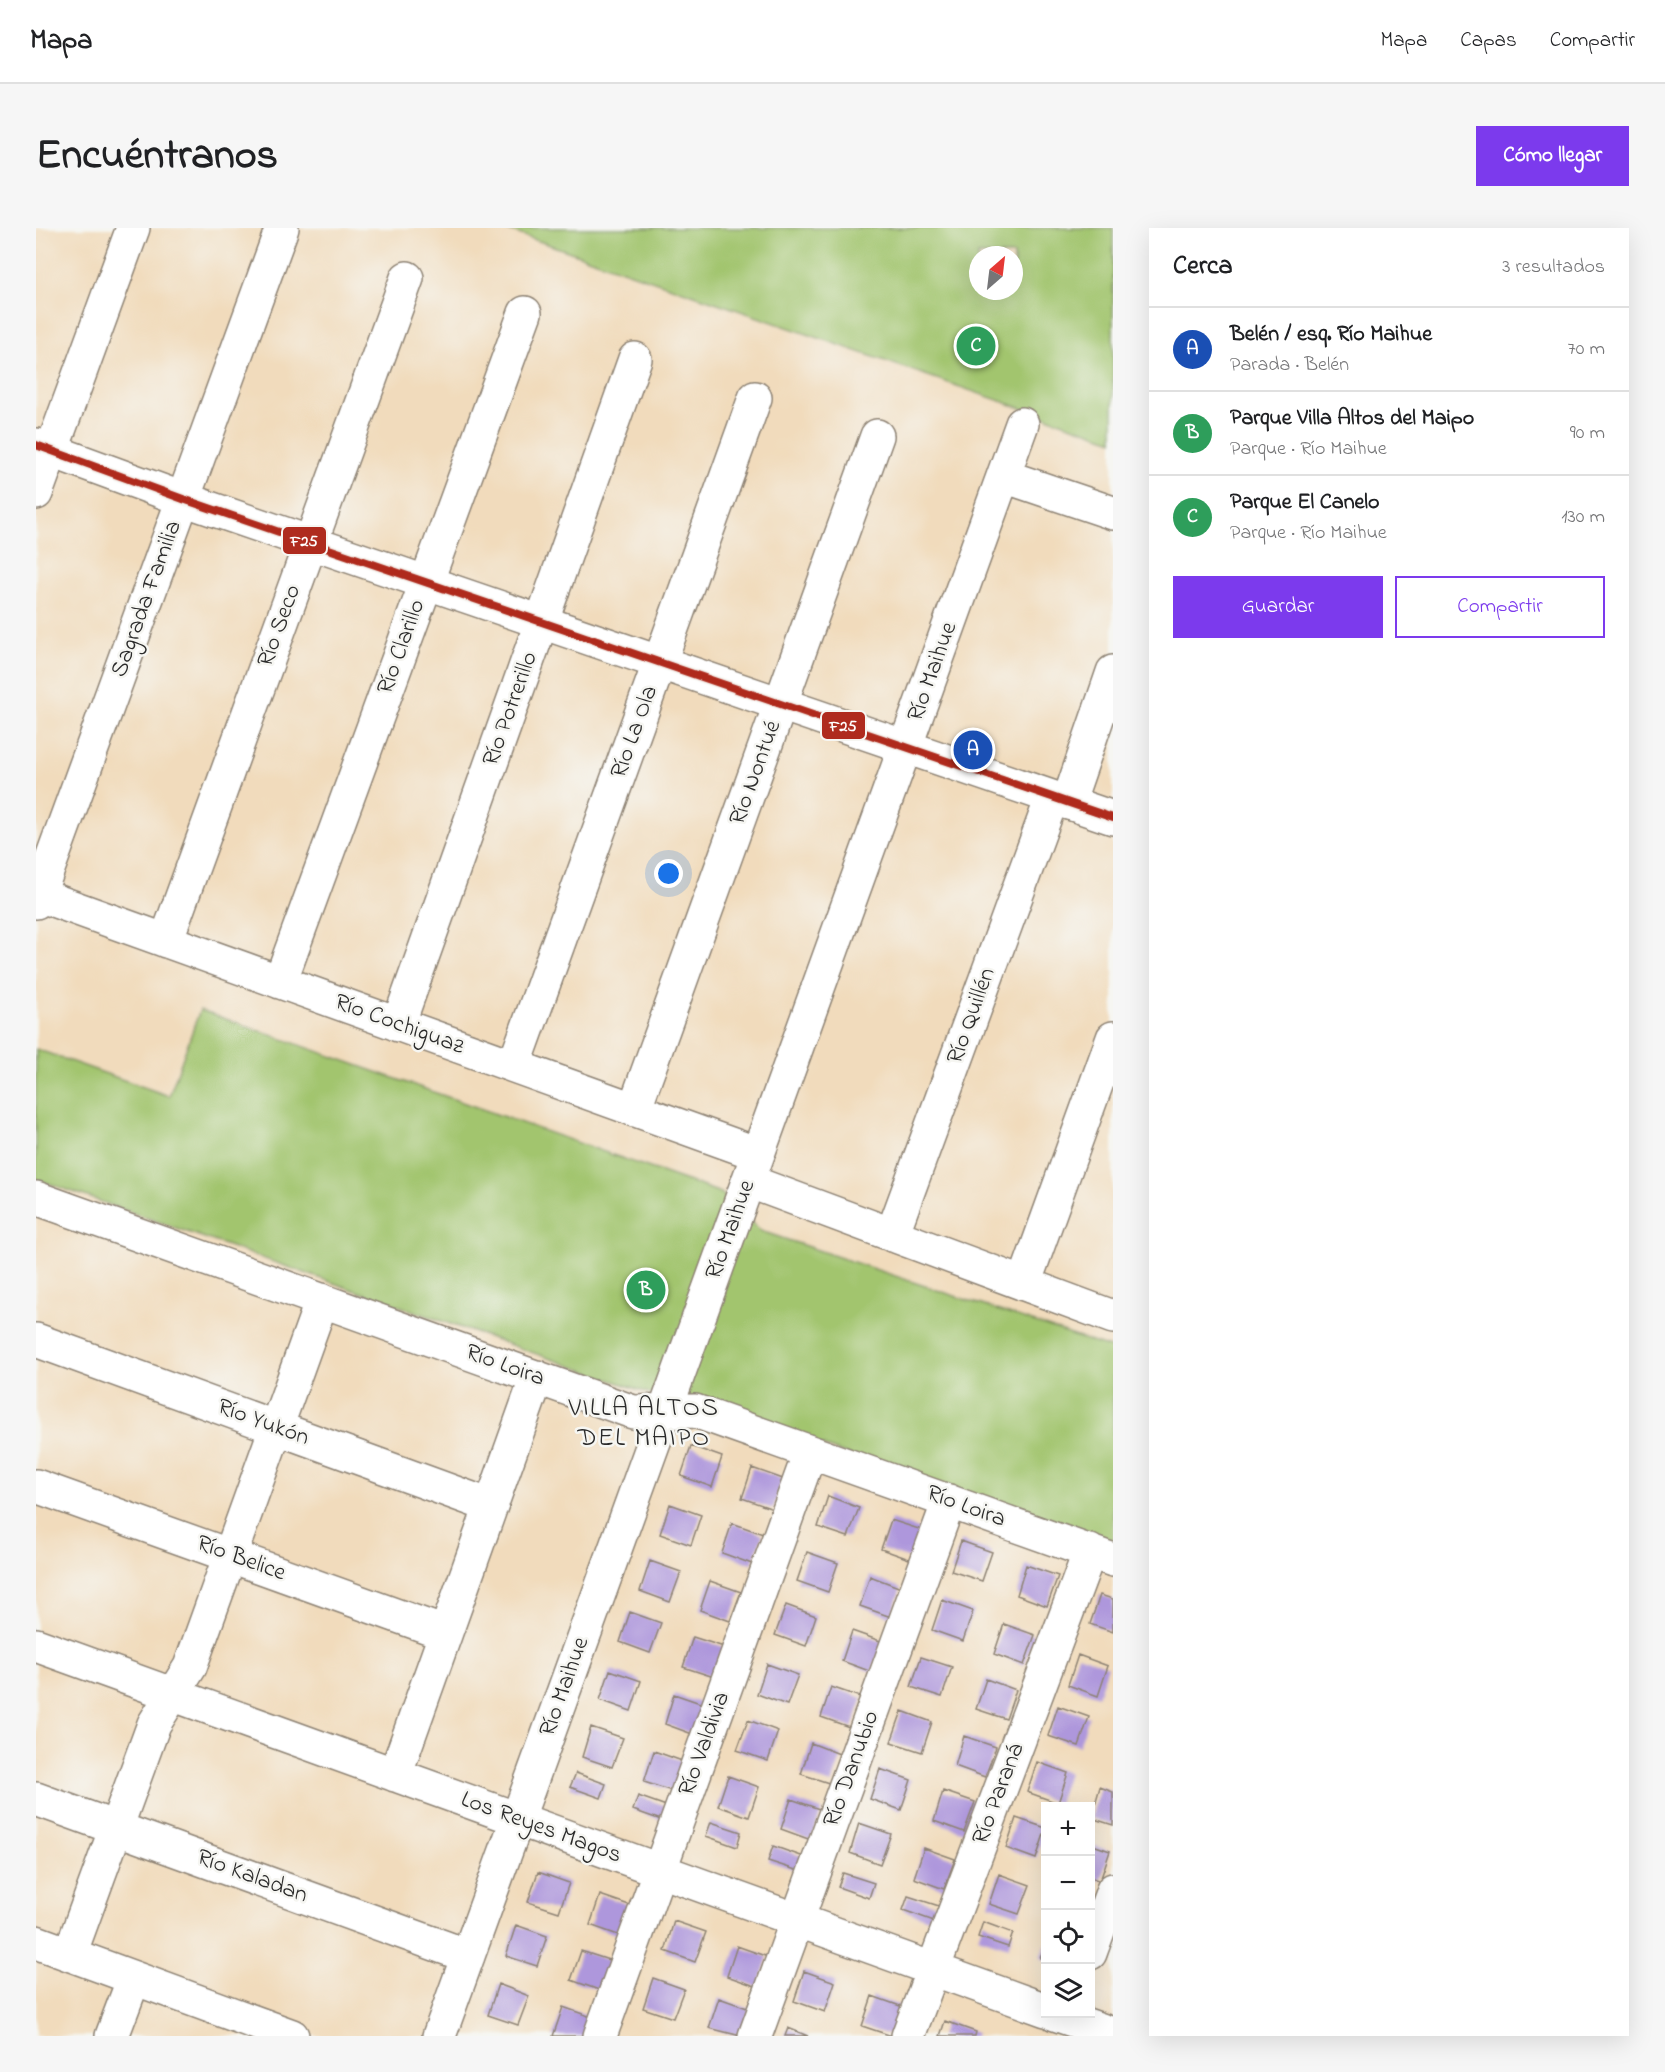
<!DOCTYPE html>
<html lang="es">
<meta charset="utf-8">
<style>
:root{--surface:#fff;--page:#f6f6f6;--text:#202124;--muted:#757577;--line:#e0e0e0;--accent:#7c3aed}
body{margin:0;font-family:"Indie Flower",sans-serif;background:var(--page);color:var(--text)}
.controls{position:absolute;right:18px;bottom:18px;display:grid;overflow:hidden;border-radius:0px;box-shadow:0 6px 24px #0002}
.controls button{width:54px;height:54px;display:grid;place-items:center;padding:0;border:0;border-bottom:2px solid var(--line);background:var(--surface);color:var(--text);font:30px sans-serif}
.compass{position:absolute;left:933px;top:18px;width:54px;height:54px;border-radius:50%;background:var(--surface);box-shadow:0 6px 24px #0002;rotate:28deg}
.you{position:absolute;left:633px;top:646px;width:21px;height:21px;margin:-15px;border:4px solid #fff;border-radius:50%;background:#1a73e8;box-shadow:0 0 0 9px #1a73e833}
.badge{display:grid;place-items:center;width:39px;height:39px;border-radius:50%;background:var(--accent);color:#fff;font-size:20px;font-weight:700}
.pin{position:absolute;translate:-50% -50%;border:3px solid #fff;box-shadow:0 2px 6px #0006}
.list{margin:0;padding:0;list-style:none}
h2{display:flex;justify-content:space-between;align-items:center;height:78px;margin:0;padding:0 24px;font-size:26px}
h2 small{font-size:20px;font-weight:400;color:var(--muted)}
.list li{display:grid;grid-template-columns:39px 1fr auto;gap:18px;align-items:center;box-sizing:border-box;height:84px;padding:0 24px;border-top:2px solid var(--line)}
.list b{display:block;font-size:22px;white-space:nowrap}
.list p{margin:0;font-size:20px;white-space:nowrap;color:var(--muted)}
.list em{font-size:20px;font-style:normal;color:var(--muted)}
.actions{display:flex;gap:12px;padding:18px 24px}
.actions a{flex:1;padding:14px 0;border:2px solid var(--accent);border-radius:0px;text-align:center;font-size:21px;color:var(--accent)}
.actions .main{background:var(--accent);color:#fff}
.icon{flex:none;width:33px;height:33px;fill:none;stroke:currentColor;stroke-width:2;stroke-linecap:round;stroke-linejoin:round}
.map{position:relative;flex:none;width:1077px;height:1808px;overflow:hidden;border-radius:0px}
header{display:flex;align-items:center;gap:36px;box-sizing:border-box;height:84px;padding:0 30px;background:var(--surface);border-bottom:2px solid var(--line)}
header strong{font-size:28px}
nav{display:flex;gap:33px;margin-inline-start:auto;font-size:21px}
.intro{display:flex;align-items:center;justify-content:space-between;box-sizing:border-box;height:144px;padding:0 36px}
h1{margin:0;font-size:42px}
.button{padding:15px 27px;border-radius:0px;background:var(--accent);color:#fff;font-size:21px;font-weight:700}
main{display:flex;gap:36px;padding:0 36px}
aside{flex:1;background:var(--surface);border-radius:0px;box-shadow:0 6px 24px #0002}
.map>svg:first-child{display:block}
</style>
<header>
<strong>Mapa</strong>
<nav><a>Mapa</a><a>Capas</a><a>Compartir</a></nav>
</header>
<div class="intro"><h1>Encuéntranos</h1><a class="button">Cómo llegar</a></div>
<main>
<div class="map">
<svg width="1077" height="1808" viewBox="0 0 1077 1808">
<rect width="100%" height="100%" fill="#f6f6f2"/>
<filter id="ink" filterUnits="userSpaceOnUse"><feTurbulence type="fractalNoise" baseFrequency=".0167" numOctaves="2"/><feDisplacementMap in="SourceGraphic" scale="12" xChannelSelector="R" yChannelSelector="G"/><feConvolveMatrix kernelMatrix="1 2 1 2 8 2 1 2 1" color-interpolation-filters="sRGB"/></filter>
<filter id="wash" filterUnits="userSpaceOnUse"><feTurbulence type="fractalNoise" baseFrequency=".008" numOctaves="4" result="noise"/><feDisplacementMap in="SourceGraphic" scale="24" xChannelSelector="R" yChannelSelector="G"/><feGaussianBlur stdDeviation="1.35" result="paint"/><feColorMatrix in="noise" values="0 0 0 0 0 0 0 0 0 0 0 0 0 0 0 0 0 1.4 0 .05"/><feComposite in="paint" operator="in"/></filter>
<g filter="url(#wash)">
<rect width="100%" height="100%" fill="#f1dbbc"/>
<path fill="#a2c56e" stroke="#66784c" stroke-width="1.5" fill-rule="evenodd" d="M465,0h612v212zM942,27h36v36h-36z
M164,782l521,183 40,38 352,118v199l-416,-146 -46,-8 -615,-215v-130l133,47z"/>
<g id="blocks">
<path fill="#ae97dc" d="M655,1218l31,11 -10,30 -31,-11z
M716,1240l31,11 -10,30 -31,-11z
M792,1268l31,12 -11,29 -30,-10z
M634,1276l31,11 -10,30 -31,-11z
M855,1292l31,10 -10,30 -31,-11z
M696,1295l31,11 -11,30 -30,-11z
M925,1313l31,11 -10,29 -31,-10z
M771,1324l31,11 -10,29 -31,-11z
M614,1333l31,11 -11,30 -30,-11z
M990,1337l32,11 -11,30 -30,-11z
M834,1348l31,12 -10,29 -31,-11z
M674,1353l31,11 -11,29 -30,-11z
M1064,1367l13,4v33l-23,-8z
M906,1372l31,11 -10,30 -31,-11z
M750,1377l30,11 -10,30 -31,-11z
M594,1384l31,11 -11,30 -30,-11z
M968,1396l31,11 -11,30 -30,-11z
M816,1403l31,11 -11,30 -30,-11z
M657,1409l31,10 -10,30 -31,-10z
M1042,1427l30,11 -10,30 -30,-11z
M885,1429l31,10 -10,30 -31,-10z
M731,1436l31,11 -11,30 -30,-11z
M574,1442l31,11 -10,30 -31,-11z
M950,1451l30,11 -10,29 -30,-10z
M795,1459l32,11 -11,30 -31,-11z
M638,1466l32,11 -11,30 -30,-11z
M1022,1478l31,11 -10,29 -31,-10z
M866,1483l30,11 -10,30 -31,-10z
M712,1492l30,11 -10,30 -31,-11z
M555,1499l32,11 -11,29 -30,-10z
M928,1508l32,11 -11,30 -30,-11z
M775,1515l31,12 -10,29 -31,-10z
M618,1523l31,11 -10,30 -31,-10z
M1001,1534l31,11 -10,30 -31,-11z
M844,1541l31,11 -10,30 -31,-11z
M540,1545l30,11 -5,14 -31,-11z
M692,1548l31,11 -10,30 -31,-11z
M1064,1559l13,5v33l-22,-7z
M907,1563l32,11 -11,30 -30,-11z
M602,1568l31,11 -5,14 -31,-11z
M755,1571l31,11 -11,30 -30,-11z
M980,1590l30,10 -10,31 -30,-11z
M675,1594l30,10 -4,15 -31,-11z
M823,1595l32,11 -11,30 -30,-11z
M1054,1616l20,7 -10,30 -10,-4z
M737,1618l31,11 -5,14 -31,-10z
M888,1620l31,11 -11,30 -30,-11z
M502,1644l31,11 -10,29 -31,-10z
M807,1645l31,10 -5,15 -31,-11z
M963,1646l31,11 -11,29 -30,-10z
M564,1667l32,11 -11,30 -31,-11z
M872,1668l31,10 -5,15 -31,-11z
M638,1693l32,11 -11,30 -30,-11z
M947,1694l30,11 -5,14 -30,-10z
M480,1697l31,11 -10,30 -31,-10z
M1010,1715v17l-6,-2z
M701,1718l31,11 -10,30 -31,-11z
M545,1723l31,10 -10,30 -31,-11z
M768,1743l31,11 -10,30 -31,-11z
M617,1750l31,11 -11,29 -30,-10z
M462,1756l31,12 -11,29 -30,-10z
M836,1768l31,11 -11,29 -30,-10z
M683,1770l31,11 -9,27 -32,-8z
M527,1779l31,11 -7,18h-34z
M909,1793l31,11 -1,4h-35z
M752,1800l20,8h-23z"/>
</g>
</g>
<g filter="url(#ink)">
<use href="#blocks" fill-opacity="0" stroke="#8e8374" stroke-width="1.5"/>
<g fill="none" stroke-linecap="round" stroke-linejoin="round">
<g stroke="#8e8374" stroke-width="36">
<path id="street" d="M968,248l109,37
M0,265l97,-265
M1032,575l45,-131
M3,667l719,259
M0,674l246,-674
M130,713l241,-663
M244,754l245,-669
M362,797l237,-666
M478,838l241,-668
M598,882l243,-674
M712,953l365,136
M0,970l597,214 62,-1 418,149
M856,1007l160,-437
M988,1056l89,-246
M0,1112l455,166
M0,1258l409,147
M0,1417l1010,365
M359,1547l142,-398
M0,1571l432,157
M0,1714l256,94
M1054,1725l23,-63
M34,1726l84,-230 36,-57 132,-367
M1019,1786l58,20
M76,1808l22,-58
M403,1808l583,-1612
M564,1808l210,-584
M719,1808l194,-535
M872,1808l182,-485"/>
</g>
<g stroke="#8e8374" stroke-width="36">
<path id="secondary" d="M0,217l147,54 930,319"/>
</g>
<use href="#street" stroke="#fff" stroke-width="33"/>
<use href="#secondary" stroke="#fff" stroke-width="33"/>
<g stroke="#f6f6f2" stroke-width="12">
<path id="bus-1" d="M0,217l147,54 930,319"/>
</g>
<use href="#bus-1" stroke="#af2b1e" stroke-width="8"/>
</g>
</g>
<g text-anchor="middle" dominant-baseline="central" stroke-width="5" stroke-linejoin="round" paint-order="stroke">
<g font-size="24" fill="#2b2b2b" stroke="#f6f6f2">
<text transform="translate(111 371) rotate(-70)">Sagrada Familia</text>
<text transform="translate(244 398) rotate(-70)">Río Seco</text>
<text transform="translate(366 419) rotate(-70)">Río Clarillo</text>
<text transform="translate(897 444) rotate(-70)">Río Maihue</text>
<text transform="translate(475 481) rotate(-70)">Río Potrerillo</text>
<text transform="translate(599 504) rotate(-70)">Río La Ola</text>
<text transform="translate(720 545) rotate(-70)">Río Nontué</text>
<text transform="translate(936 788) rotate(-70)">Río Quillén</text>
<text transform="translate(363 797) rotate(20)">Río Cochiguaz</text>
<text transform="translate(695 1002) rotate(-70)">Río Maihue</text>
<text transform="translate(469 1138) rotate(20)">Río Loira</text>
<text transform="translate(227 1195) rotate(20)">Río Yukón</text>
<text transform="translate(930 1279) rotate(20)">Río Loira</text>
<text transform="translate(205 1331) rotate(20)">Río Belice</text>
<text transform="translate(529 1459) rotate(-70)">Río Maihue</text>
<text transform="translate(669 1516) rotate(-70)">Río Valdivia</text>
<text transform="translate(816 1541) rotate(-70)">Río Danubio</text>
<text transform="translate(963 1566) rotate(-69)">Río Paraná</text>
<text transform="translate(505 1600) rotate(20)">Los Reyes Magos</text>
<text transform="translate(216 1649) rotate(20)">Río Kaladan</text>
</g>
<g font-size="26" letter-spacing="1.5" fill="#2b2b2b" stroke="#f6f6f2">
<text x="608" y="1181">VILLA ALTOS<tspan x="608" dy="30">DEL MAIPO</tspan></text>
</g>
</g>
<g stroke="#f6f6f2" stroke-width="2">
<rect x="246" y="298" width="45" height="29" rx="6" fill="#af2b1e"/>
<rect x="785" y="483" width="45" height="29" rx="6" fill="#af2b1e"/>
</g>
<g font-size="16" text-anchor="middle" font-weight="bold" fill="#fff">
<text x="268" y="318">F25</text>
<text x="807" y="503">F25</text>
</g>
</svg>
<div class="controls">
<button>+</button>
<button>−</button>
<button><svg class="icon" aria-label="locate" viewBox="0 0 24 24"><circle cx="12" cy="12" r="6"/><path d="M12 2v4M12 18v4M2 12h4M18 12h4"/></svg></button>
<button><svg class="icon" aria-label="layers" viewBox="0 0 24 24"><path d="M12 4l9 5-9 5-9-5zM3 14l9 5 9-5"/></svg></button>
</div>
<svg class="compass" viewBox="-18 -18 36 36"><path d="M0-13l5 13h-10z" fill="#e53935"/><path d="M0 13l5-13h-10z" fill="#757577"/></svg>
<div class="you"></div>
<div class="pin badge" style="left:937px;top:522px;background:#1a4fb4">A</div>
<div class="pin badge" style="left:610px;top:1062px;background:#2e9e5b">B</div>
<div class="pin badge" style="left:940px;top:118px;background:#2e9e5b">C</div>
</div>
<aside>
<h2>Cerca<small>3 resultados</small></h2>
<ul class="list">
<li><span class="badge" style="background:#1a4fb4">A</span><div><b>Belén / esq. Río Maihue</b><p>Parada · Belén</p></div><em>70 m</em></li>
<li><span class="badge" style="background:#2e9e5b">B</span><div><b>Parque Villa Altos del Maipo</b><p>Parque · Río Maihue</p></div><em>90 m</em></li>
<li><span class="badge" style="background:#2e9e5b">C</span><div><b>Parque El Canelo</b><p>Parque · Río Maihue</p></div><em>130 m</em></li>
</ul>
<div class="actions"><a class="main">Guardar</a><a>Compartir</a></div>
</aside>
</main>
